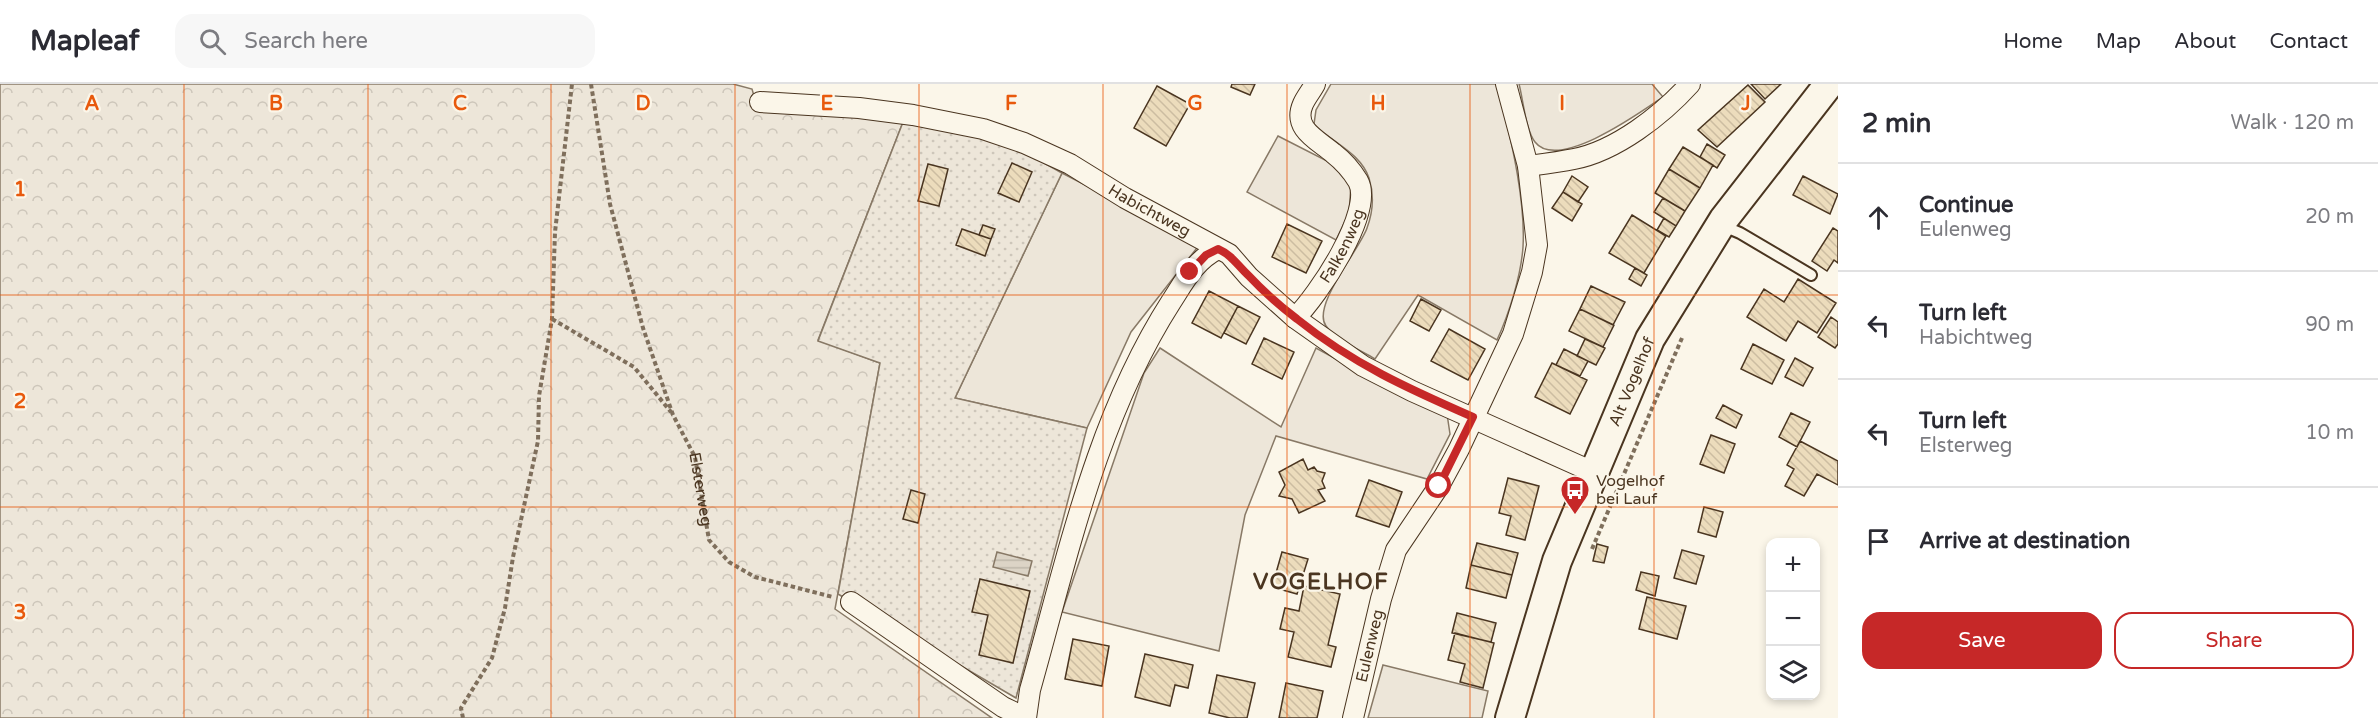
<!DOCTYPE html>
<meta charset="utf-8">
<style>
:root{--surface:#fff;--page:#f7f7f7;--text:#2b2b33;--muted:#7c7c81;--line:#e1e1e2;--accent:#c62828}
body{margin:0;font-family:"Varela Round",sans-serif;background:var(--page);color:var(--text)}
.controls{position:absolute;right:18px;bottom:18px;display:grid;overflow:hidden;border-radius:12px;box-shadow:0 3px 9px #0003}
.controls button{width:54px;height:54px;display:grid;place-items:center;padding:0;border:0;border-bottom:2px solid var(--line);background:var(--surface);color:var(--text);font:30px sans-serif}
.stop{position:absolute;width:18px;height:18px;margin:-14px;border:4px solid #c62828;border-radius:50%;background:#fff}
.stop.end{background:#c62828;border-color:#fff;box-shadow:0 2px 6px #0008}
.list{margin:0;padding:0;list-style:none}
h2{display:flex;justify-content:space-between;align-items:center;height:78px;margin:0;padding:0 24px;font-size:26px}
h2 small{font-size:20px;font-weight:400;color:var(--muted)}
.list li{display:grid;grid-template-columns:39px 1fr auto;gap:18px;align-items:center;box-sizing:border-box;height:108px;padding:0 24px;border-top:2px solid var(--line)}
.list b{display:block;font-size:22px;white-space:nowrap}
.list p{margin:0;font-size:20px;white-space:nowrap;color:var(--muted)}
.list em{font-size:20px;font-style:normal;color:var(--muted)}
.actions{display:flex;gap:12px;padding:18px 24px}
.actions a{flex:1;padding:14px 0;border:2px solid var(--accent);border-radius:18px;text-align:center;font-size:21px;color:var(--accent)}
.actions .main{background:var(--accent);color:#fff}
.icon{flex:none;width:33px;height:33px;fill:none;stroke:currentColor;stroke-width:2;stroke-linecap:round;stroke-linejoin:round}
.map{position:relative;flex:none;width:1838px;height:634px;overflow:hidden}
header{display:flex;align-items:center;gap:36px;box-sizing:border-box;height:84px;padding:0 30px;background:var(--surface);border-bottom:2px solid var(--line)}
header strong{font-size:28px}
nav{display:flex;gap:33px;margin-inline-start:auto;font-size:21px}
.search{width:420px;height:54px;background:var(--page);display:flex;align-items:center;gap:15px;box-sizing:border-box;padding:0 21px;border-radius:18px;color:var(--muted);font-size:22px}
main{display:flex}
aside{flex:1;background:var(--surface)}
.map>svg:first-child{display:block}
</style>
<header>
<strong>Mapleaf</strong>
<div class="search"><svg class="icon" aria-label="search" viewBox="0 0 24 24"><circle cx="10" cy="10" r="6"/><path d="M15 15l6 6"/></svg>Search here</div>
<nav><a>Home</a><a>Map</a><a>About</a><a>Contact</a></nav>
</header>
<main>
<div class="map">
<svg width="1838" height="634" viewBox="0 0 1838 634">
<defs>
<pattern id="forest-crowns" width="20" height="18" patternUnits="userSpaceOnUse" patternTransform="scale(1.5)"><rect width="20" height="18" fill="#ede6d9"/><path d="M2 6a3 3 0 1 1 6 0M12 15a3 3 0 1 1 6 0" fill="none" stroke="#cdc6ba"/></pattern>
<pattern id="garden-dots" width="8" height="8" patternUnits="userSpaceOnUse" patternTransform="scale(1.5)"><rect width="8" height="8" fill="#ede6d9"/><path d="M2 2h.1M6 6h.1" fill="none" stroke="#cdc6ba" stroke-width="1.8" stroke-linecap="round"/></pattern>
<pattern id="water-rules" width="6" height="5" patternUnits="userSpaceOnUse" patternTransform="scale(1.5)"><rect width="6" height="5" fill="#dcd4c6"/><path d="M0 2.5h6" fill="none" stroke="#beb7aa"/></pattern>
<pattern id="building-back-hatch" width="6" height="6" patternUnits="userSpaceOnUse" patternTransform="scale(1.5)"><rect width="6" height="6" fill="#ecdcbc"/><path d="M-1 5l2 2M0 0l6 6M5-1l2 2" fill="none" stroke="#ccbda1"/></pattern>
</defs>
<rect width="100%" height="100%" fill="#fbf6e9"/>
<path fill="#ede6d9" stroke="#887966" stroke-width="1.5" d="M1331,0h167c11,48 28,114 25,163 -2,29 -14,67 -26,93l-79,-45 -43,64c-15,-9 -39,-19 -49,-33 -15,-20 34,-77 41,-98 6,-16 7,-34 2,-50 -9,-26 -37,-35 -55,-54l2,-14z
M1519,0h133l11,13c-22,15 -105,75 -128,45 -9,-11 -12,-43 -16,-58z
M1278,52l57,29 16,20 -2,28 -13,27 -89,-48z
M1062,89l138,71 -69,88 -44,96 -132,-30z
M1160,264l121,79 35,-79 55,30 76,36 3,20 -23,45 -151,-43 -31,79 -26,136 -157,-39 82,-239z
M1383,581l105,26 -6,27h-114z"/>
<path fill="url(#forest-crowns)" stroke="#887966" stroke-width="1.5" d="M0,0h733l19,5 5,17 148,11 -87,223 62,23 -45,246 157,109h-992z"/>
<path fill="url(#garden-dots)" stroke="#887966" stroke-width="1.5" d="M905,33l105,27 52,29 -107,225 132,30 -71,270 -178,-104 42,-231 -62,-22z"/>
<path fill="url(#water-rules)" stroke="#887966" stroke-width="1.5" d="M997,468l35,9 -4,15 -35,-9z"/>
<path fill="url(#building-back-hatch)" stroke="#4a3520" stroke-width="1.5" d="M1232,0h23l-5,11 -19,-8z
M1751,0h30l-16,15z
M1748,1l17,17 -48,45 -19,-17z
M1157,2l33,18 -24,42 -32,-18z
M1707,60l18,11 -8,13 -17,-11z
M1683,63l30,18 -13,23 -31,-19z
M1012,79l20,9 -13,30 -21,-9z
M928,80l20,5 -9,37 -21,-5z
M1669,85l31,19 -15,23 -30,-18z
M1572,92l16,11 -10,15 -15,-10z
M1803,92l35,18 -8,20 -37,-19z
M1563,108l19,12 -10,17 -20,-13z
M1663,114l22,13 -9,15 -22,-14z
M1632,131l34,21 -22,37 -35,-20z
M1664,134l12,8 -7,11 -12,-7z
M1287,140l35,17 -16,32 -34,-16z
M983,141l12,4 -4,10 -12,-4z
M1833,144l5,3v32l-4,-3 -7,11 -15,-10z
M962,145l29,10 -6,17 -29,-11z
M1635,184l12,7 -6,11 -12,-7z
M1798,195l38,24 -19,30 -19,-12 -12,20 -39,-24 17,-28 20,13z
M1591,202l34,16 -12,23 -33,-16z
M1209,207l29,15 -17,32 -29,-15z
M1421,215l20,11 -12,21 -19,-10z
M1238,222l22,11 -14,27 -22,-11z
M1580,225l34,16 -11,22 -34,-16z
M1831,233l7,5v22l-3,4 -17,-11z
M1449,245l36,20 -17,31 -37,-19z
M1264,254l30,14 -12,27 -30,-15z
M1585,255l20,9 -9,17 -19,-9z
M1753,260l31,16 -12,24 -31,-15z
M1564,265l24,12 -8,15 -24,-11z
M1795,274l18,10 -10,18 -18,-9z
M1552,279l35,17 -17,34 -35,-17z
M1723,321l19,10 -6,13 -20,-10z
M1791,329l19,9 -13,25 -18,-10z
M1711,351l24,9 -11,29 -24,-9z
M1800,357l38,20v24l-21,-11 -13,22 -19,-10 9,-17 -7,-4z
M1303,375l5,11 6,-3 3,4 8,2 -3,8 3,7 -7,2 7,11 -26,12 -7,-14 -13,-3 6,-11 -6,-13z
M1508,394l31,8 -14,54 -19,-5 5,-19 -12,-3z
M1369,396l33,12 -13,35 -33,-11z
M911,406l14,4 -7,29 -15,-4z
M1704,423l19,5 -7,25 -18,-5z
M1477,459l41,10 -6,22 -41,-10z
M1597,460l11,3 -4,16 -11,-2z
M1682,466l22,6 -8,28 -22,-6z
M1282,468l26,7 -11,35 -25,-7z
M1471,481l41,10 -6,23 -40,-10z
M1641,488l18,4 -4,20 -19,-6z
M980,495l50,12 -17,72 -34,-8 9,-40 -16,-3z
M1304,502l36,8 -12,51 8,2 -5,20 -43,-10 6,-25 -14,-3 5,-21 14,3z
M1647,513l39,9 -9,33 -38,-10z
M1457,529l39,10 -5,19 -39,-9z
M1455,549l39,10 -11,45 -23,-6 5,-18 -17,-4z
M1073,555l36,7 -7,40 -37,-7z
M1145,570l48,11 -5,23 -13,-3 -5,21 -35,-9z
M1217,591l38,8 -8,35h-17l-21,-5z
M1286,599l37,8 -6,27h-38z"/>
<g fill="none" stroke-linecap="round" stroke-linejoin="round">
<g stroke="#4a3520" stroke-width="14">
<path id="service" d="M1721,141l19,8 71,42"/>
</g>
<g stroke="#4a3520" stroke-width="22">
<g id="minor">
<path id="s2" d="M760,18l99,6 54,7 70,14 41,14 46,21 55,34 104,56 20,23 46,41 68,48 49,25 181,81"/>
<path d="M1528,82c15,-2 31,-4 46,-7 42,-8 88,-44 116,-75"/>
<path id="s3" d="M1295,234c22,-21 80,-107 63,-137 -6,-10 -16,-21 -25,-28 -15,-13 -41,-24 -30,-49 3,-7 9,-14 12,-20"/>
<path d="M851,518l152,105 23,11"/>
<path d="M1026,634l4,-28c37,-131 66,-271 141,-388 13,-20 24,-42 47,-53"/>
<path id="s4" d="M1353,634l28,-119 15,-49 43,-64 20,-37 54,-115 19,-62 5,-27 -9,-79 -22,-82"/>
</g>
</g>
<g stroke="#4a3520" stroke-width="32">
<g id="secondary">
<path id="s5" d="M1510,634l47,-157 93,-222 74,-120 105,-135"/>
</g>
</g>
<g stroke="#7f6f5c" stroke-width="4" stroke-dasharray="4.5 3" stroke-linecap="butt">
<path id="s1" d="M591,0l19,120 33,124 30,87 22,42 14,83 20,22 26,15 78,20"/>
<path d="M552,235l82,48 37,45"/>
<path d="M1592,465l90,-211"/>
<path d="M463,634l-2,-10 31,-50 13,-50 8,-51 25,-116 1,-45 13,-77 3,-87 17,-148"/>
</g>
<use href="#service" stroke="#fbf6e9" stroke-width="10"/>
<use href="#minor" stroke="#fbf6e9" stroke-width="20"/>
<use href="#secondary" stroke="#fbf6e9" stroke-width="28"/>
</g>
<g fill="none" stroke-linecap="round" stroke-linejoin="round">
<path stroke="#c62828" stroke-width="8" d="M1190,188l16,-17 12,-6c14,6 20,17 31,27 14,15 31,30 48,43 56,45 112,70 176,98l-34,69"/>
</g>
<path fill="none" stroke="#e8590c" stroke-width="1.5" stroke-opacity="0.55" d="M184,0v634M368,0v634M551,0v634M735,0v634M919,0v634M1103,0v634M1287,0v634M1470,0v634M1654,0v634M0,211h1838M0,423h1838"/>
<defs>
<g id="bus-pin" transform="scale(1.5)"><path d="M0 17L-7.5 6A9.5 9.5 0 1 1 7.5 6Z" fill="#c62828" stroke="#fbf6e9"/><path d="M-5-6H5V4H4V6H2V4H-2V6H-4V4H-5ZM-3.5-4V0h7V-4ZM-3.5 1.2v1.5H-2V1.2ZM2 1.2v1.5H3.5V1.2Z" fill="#fff"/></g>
</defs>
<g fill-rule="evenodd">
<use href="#bus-pin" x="1575" y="406"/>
</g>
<g text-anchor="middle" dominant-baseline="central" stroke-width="4.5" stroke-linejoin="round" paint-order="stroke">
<g font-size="16" fill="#4a3520" stroke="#fbf6e9">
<text stroke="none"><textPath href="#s2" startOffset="411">Habichtweg</textPath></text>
<text stroke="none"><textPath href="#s3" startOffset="87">Falkenweg</textPath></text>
<text stroke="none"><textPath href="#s5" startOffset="358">Alt Vogelhof</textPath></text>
<text stroke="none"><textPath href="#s1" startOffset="422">Elsterweg</textPath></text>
<text stroke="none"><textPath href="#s4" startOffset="74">Eulenweg</textPath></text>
</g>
<g font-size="16" fill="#4a3520" stroke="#fbf6e9" text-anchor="start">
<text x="1596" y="397">Vogelhof<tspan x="1596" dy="18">bei Lauf</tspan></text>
</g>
<g font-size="22" font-weight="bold" letter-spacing="1.5" fill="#4a3520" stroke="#fbf6e9">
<text x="1321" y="498">VOGELHOF</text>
</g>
</g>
<g font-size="20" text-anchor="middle" font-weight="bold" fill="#e8590c" stroke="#fbf6e9" stroke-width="4.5" stroke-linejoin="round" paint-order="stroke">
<text x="92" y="26">A</text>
<text x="276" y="26">B</text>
<text x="460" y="26">C</text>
<text x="643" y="26">D</text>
<text x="827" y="26">E</text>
<text x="1011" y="26">F</text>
<text x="1195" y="26">G</text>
<text x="1378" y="26">H</text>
<text x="1562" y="26">I</text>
<text x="1746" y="26">J</text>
<text x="20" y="112">1</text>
<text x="20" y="324">2</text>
<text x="20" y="535">3</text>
</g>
</svg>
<div class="controls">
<button>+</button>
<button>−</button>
<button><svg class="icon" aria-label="layers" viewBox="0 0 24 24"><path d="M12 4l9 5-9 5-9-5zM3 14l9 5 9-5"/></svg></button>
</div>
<div class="stop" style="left:1439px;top:402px"></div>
<div class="stop end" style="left:1190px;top:188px"></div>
</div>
<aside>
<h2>2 min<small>Walk · 120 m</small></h2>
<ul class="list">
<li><svg class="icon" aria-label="ahead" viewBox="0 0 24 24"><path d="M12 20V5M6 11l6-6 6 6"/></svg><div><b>Continue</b><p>Eulenweg</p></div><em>20 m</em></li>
<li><svg class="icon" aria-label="left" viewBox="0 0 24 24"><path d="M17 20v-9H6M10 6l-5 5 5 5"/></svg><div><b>Turn left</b><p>Habichtweg</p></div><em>90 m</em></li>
<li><svg class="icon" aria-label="left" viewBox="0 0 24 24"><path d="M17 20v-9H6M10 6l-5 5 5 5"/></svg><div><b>Turn left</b><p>Elsterweg</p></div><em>10 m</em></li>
<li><svg class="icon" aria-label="arrive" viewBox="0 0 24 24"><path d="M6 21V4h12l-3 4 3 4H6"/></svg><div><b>Arrive at destination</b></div></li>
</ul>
<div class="actions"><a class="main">Save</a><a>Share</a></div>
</aside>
</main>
